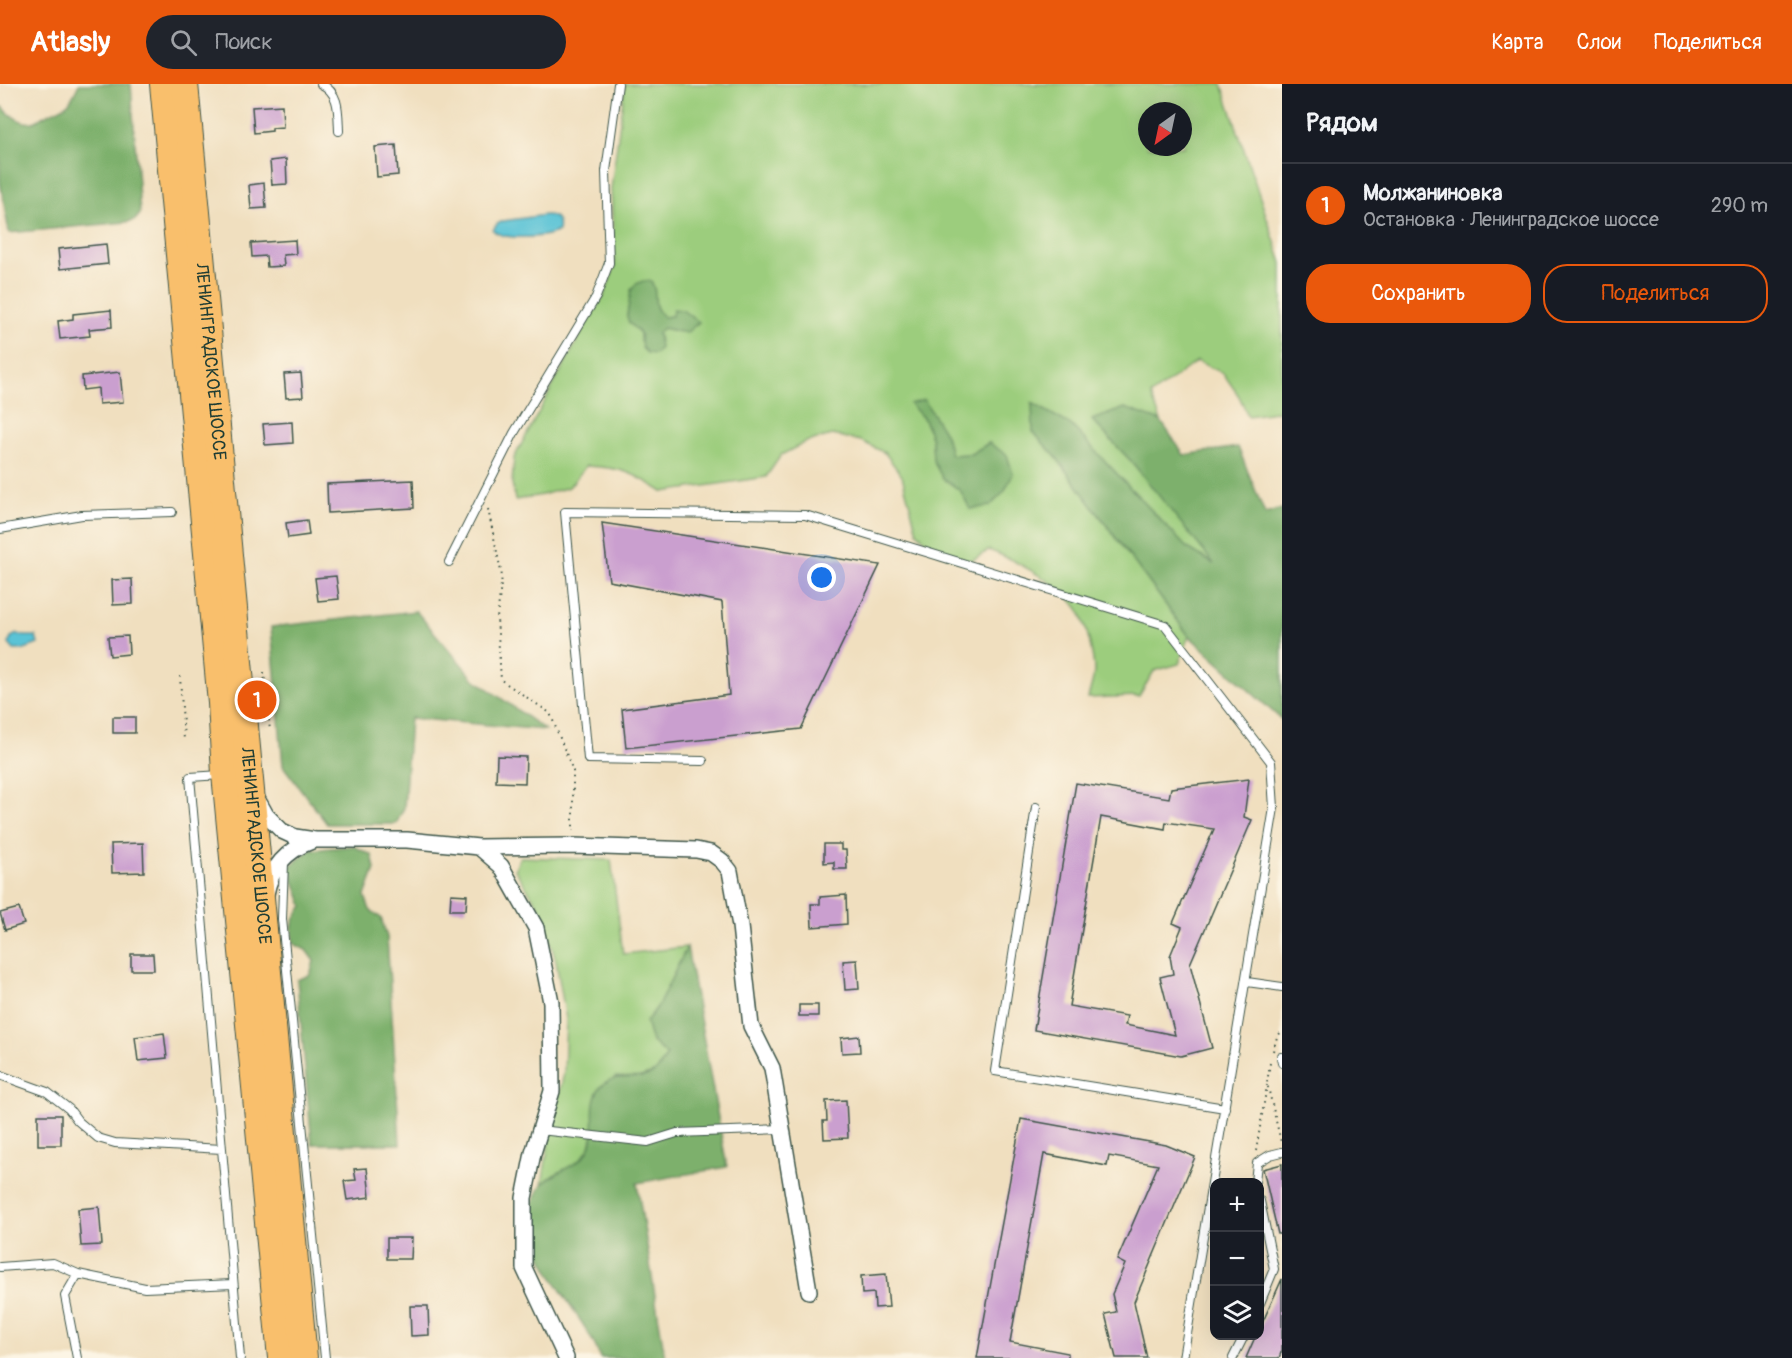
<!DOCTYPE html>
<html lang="ru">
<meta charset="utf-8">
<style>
:root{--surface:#171b24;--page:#20242c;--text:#f1f3f6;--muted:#9ea1a6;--line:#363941;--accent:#ea580c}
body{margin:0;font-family:Pangolin,sans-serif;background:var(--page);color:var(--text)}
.controls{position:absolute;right:18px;bottom:18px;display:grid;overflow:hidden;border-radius:12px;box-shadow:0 6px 24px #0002}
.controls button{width:54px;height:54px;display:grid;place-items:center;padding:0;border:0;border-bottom:2px solid var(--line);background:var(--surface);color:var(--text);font:30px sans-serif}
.compass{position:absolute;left:1138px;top:18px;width:54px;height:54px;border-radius:50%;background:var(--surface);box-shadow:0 6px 24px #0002;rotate:213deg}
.you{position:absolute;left:822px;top:494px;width:21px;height:21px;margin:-15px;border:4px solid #fff;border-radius:50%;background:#1a73e8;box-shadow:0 0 0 9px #1a73e833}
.badge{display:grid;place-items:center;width:39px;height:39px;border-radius:50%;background:var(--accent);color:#fff;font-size:20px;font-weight:700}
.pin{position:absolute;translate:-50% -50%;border:3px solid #fff;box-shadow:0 2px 6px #0006}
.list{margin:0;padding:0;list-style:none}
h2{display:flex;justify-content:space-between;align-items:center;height:78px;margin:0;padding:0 24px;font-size:26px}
h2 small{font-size:20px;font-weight:400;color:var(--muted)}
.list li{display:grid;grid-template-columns:39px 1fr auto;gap:18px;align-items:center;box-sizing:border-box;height:84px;padding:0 24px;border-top:2px solid var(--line)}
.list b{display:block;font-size:22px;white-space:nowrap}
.list p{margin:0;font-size:20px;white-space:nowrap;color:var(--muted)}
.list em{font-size:20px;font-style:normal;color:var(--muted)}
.actions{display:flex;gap:12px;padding:18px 24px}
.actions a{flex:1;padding:14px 0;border:2px solid var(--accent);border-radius:24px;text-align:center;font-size:21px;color:var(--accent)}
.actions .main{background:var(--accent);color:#fff}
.icon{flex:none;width:33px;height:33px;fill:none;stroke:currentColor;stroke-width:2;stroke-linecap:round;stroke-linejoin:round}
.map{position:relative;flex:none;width:1282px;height:1274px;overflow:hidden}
header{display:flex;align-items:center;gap:36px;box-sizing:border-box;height:84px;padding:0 30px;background:var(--accent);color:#fff}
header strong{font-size:28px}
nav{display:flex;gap:33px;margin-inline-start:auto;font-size:21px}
.search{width:420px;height:54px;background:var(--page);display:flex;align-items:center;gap:15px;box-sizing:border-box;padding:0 21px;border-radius:33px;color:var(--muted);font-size:22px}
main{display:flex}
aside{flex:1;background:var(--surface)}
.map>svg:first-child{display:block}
</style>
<header>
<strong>Atlasly</strong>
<div class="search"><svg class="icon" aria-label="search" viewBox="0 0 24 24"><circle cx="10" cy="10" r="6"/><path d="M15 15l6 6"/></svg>Поиск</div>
<nav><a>Карта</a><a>Слои</a><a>Поделиться</a></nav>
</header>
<main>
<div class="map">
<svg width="1282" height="1274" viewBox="0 0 1282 1274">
<rect width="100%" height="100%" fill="#fcf5e5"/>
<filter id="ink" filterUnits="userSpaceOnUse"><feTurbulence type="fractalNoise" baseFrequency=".0167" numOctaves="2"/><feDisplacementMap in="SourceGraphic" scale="12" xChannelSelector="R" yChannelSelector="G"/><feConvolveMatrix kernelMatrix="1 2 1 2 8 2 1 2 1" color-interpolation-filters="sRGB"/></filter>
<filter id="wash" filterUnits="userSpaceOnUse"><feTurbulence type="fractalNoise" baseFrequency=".008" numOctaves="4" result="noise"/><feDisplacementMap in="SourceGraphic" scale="24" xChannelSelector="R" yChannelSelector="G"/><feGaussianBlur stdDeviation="1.35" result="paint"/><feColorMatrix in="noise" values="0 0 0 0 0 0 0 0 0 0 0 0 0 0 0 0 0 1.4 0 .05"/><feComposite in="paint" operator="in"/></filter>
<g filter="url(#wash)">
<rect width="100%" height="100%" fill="#f0dfbf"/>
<path fill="#9ccd7d" stroke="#5e8558" stroke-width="1.5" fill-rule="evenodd" d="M625,0h597l60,179v148l-34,5 -9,-20 -16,-23 -26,-12 -46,34 10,26 -36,-13 -33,12 39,41 85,104 -30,-18 -115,-122 -39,-22 2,30 22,24 133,179 -10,28 -25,7 -15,25 -51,2c2,-9 6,-19 6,-27 0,-14 -8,-46 -14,-59 -14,-25 -65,-52 -91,-62l-23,14 -27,-11 -22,-21 -15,-56 -17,-23 -24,-12 -29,-6 -26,7 -25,13 -15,22 -103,15c-29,-19 -42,-25 -77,-26l-17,21 -27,8 -27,5 -3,-17 2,-25 74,-137 17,-27 10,-28 -4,-77zM1147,27h36v36h-36zM654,212c1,10 3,15 10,21l8,-1 6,16 -15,-4 -5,5 2,8h-20v-8l-13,-17 1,-8zM911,320l35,31 5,20 20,-1 18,-11 -19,66 -9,-19 -18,-11 -10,-19 -1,-21 -8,-20z
M520,773l91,3 12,94 64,-7 -29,59 -12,16 6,20 15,13 -11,17 -19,6 -22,-1 -21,30v21l-4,19 -13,16 -19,10 -16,12 7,-44 15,-68 2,-54 -10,-58 -15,-51 -26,-40z"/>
<path fill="#7db06c" stroke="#4e7650" stroke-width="1.5" d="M79,0h52l9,130 -5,6 -8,2 -118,11 -9,-52v-76c7,8 21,20 33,17 5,-1 8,-5 13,-7 22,-11 22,-7 33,-31z
M643,197h8c9,14 -2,24 13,36l8,-1 1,-7 9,1 17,12 -13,11 -23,-5 -5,5 2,15 -5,6 -8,-1 -5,-5 -2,-15 -11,-10 -2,-7 4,-26 5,-6z
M924,316l22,35 5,20 20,-1 18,-11 18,12 6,19 -9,18 -14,14 -20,3 -10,-19 -17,-11 -10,-19 -1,-21 -8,-20 -14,-15z
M1032,319l39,22 115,122 28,17 -83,-103 -39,-41 33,-12 36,13 23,34 54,-8 27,67 17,-5v211l-93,-84 -133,-179 -23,-25z
M416,527l57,67 72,52 -135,-12 -6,90 -8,16h-69l-44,-58 -12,-139z
M353,762l19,9 3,14 -10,27 5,14 11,8 6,19 13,207h-88l-15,-164 13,-5 4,-14 -8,-11 -12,-6c-4,-16 -2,-25 9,-38l-14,-39 21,-17z
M687,863l40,220 -90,16 28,175h-65c-13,-43 -88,-112 -65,-160 2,-4 4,-8 6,-12 13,-17 40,-18 49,-39 8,-18 -2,-42 9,-58 14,-21 42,-3 58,-19 4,-4 7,-10 10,-15l-15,-13 -6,-20 12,-16z"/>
<path fill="#5ac3d6" stroke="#3c8085" stroke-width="1.5" d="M545,131c11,0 15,5 13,16 -12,7 -56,10 -65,-1l4,-6 6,-3z
M17,550l8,2h11l2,8 -16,6h-8l-5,-6 2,-7z"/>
<g id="blocks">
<path fill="#ca9fcf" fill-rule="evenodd" d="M282,21l1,22 -11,1v3l-18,2 -2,-26z
M396,61l2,30 -21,2 -2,-30z
M286,75l1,25 -15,1 -2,-24z
M264,99l2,25 -15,1 -2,-24z
M295,156l1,14 -13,1 1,11 -17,1 -1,-11 -14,1 -1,-14z
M106,160l2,20 -48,5 -2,-20z
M111,226l1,17 -23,2 1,7 -30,3 -2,-18 15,-2v-5z
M120,288l3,30 -24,2 -1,-16 -15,2 -1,-14z
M301,289l2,24 -17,1 -2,-24z
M292,338l1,21 -28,2 -2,-21z
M413,396l1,28 -86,5 -1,-29z
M307,436l2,15 -21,3 -2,-15z
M602,439l278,42 -79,164 -175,19 -4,-39 107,-14 -7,-93 -113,-21z
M336,492l3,23 -21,2 -3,-23z
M132,495l1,25 -20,1 -1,-25z
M128,552l1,18 -19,2 -2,-19z
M113,633h22v16h-22z
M497,672l29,1 -1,26 -29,-1z
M1249,695l-5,38 8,3 -62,144 22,84 -31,8 -147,-26 42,-247 93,15 2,-10zM1101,733l64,12 1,-7 48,7 -41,94 9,4 -12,29 3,18 -13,3 15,58 -50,-10 2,-9 -58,-10z
M143,759l1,29 -32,1 -1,-29z
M824,760h17v6h5l1,19h-13v-7l-10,1z
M451,810l16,1 -1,15h-16z
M846,811l1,29 -35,3 -1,-23h9v-7z
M19,824l5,16 -19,6 -5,-17z
M131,870h22l1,16h-23z
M857,876l2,29 -14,1 -2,-29z
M799,921h19v11h-19z
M164,949l3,25 -29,3 -3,-24z
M859,952l1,16 -18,1 -1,-15z
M846,1016l2,38 -24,1 -1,-18h4l-1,-20z
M38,1031h23v30h-23z
M1021,1035l145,26 29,12 -61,145 13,56h-31l-11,-44 11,-2 -4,-18 13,-30 -8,-4 41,-95 -49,-9 -2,10 -63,-12 -34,188 58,11v5h-91z
M1282,1080v70h-4l-15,-65z
M367,1084l3,29 -23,3 -3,-19 12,-1 -2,-11z
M99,1123l3,38 -21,1 -3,-37z
M387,1154h25l-1,21h-24z
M886,1190l3,33 -14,1 -1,-15 -12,1 -1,-18z
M1282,1195v71l-3,8h-33l10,-23h4v-7z
M410,1222h18l1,29 -18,1z"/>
</g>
</g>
<g filter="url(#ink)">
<use href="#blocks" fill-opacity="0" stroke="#3e5549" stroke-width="1.5"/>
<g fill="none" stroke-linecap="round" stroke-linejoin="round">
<g stroke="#3e5549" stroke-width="10">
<path id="service" d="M321,0c19,9 17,28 18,47
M0,445l82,-14 90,-3
M449,478l65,-129 82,-136 13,-34 -3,-92 12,-87
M703,677l-115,-2 -23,-247 240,3 360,110 106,137 3,46 -91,550
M221,691l-31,2 50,581
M1036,723l-41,264 230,37
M284,778l-2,57 43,439
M1247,898l35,5
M1281,973l1,6
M0,991l47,17 22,17 9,12 20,17 17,5 107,6
M540,1046l108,12 29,-9 105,-4
M1255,1098l2,-19 13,-8 12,-3
M1260,1117l14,68 -14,34
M0,1183l53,-4 25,11 67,14 88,-4
M77,1274l-12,-62 13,-22
M1233,1274l11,-22"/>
</g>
<g stroke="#3e5549" stroke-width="18">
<path id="minor" d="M256,713l10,18 16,16 13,6 20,3h92l72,7 94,-1 123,4 15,3 11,8 8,10 10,55 11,100 21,42 37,223
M479,763l22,19 35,62 15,74 1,89 -19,62 -9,45v70l42,90
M266,810c5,-27 21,-44 46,-53"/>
</g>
<g stroke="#3e5549" stroke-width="28">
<g id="trunk">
<path d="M163,0l58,619 4,71 56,584"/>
<path id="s1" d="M185,0l119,1274"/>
</g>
</g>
<path stroke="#3e5549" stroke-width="2" stroke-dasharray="1.5 4.5" stroke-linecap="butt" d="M488,425l14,67 -5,42 4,62 49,33 23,58v60
M264,588l6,59
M180,592l4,64
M1273,967l4,-14 5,-6
M1270,979l-3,20 14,59
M1256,1067l11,-66
M1260,1237l3,-8"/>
<use href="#service" stroke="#fff" stroke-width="8"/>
<use href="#minor" stroke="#fff" stroke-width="15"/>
<use href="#trunk" stroke="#f9bf6c" stroke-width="26"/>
</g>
</g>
<g text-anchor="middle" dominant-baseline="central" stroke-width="4.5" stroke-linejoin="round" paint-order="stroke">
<g font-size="18" fill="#1f3d34" stroke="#fcf5e5">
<text stroke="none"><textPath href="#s1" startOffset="279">ЛЕНИНГРАДСКОЕ ШОССЕ</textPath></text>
<text stroke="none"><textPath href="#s1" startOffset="765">ЛЕНИНГРАДСКОЕ ШОССЕ</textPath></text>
</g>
</g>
</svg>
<div class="controls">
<button>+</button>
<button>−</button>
<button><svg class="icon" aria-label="layers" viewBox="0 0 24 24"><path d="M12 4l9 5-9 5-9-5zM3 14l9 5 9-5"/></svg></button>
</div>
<svg class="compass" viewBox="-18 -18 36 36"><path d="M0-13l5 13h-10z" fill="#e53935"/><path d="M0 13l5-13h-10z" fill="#9ea1a6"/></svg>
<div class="you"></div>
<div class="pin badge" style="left:257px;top:616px">1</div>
</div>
<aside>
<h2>Рядом<small></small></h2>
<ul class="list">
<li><span class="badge">1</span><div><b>Молжаниновка</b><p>Остановка · Ленинградское шоссе</p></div><em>290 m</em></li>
</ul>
<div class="actions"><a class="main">Сохранить</a><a>Поделиться</a></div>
</aside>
</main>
